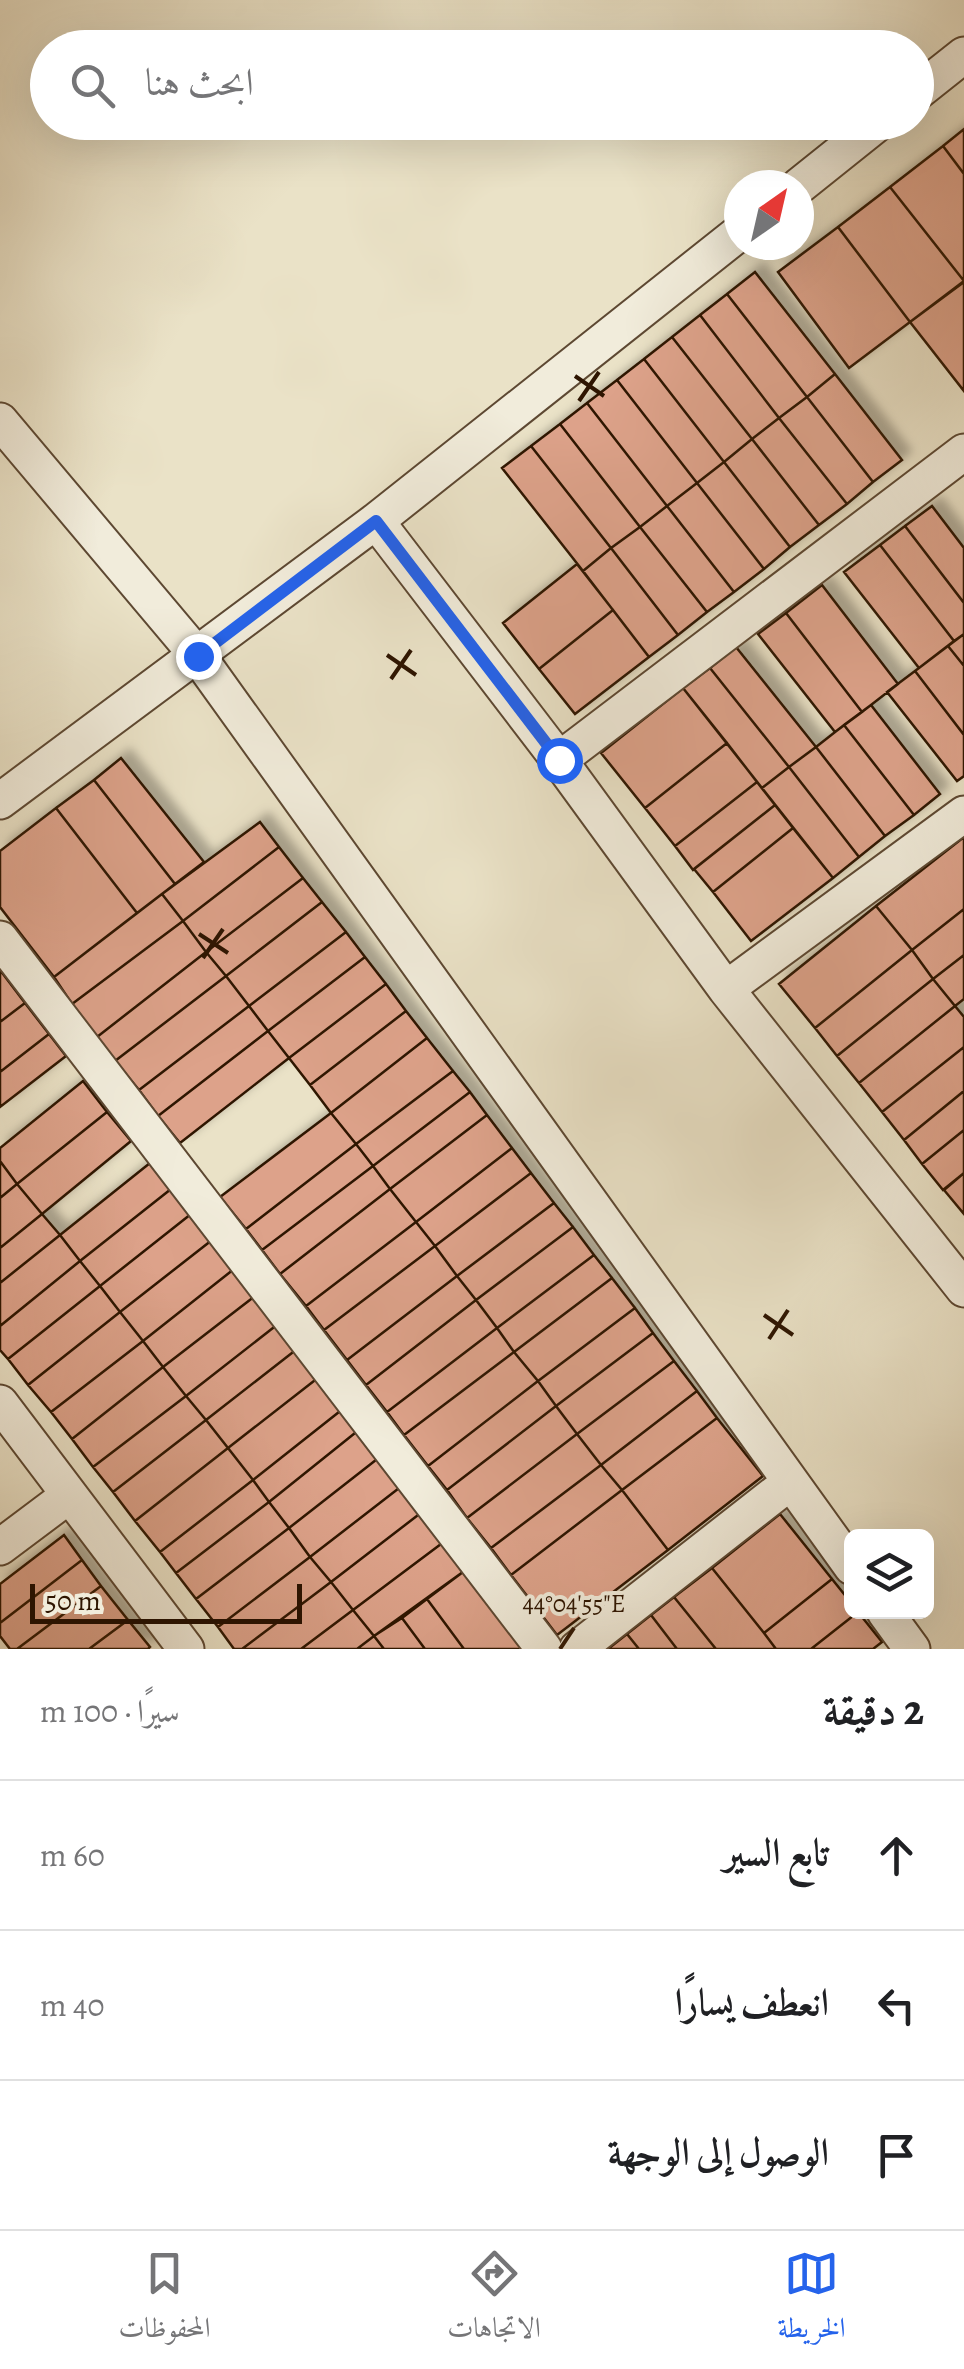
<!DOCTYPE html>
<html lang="ar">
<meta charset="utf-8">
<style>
:root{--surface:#fff;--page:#f6f6f6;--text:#202124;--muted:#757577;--line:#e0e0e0;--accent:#2563eb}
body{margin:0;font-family:Alegreya,Amiri,serif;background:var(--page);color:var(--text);direction:rtl}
.controls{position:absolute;right:30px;bottom:30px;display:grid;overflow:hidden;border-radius:15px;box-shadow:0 10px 40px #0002}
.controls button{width:90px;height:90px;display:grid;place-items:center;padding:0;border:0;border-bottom:2px solid var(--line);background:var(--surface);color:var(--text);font:50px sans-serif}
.compass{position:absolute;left:724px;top:170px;width:90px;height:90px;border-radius:50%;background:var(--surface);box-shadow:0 10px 40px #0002;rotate:34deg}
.scale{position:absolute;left:30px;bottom:25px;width:272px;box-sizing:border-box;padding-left:10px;border:5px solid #2e1501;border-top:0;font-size:28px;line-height:35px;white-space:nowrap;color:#2e1501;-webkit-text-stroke:8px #f1ecdb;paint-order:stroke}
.stop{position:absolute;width:30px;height:30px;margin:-22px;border:8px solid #2563eb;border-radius:50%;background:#fff}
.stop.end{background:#2563eb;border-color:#fff;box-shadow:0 2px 10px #0008}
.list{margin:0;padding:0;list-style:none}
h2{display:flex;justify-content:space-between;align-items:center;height:130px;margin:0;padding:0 40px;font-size:42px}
h2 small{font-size:32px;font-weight:400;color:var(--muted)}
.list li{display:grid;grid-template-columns:65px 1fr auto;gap:30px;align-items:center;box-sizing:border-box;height:150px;padding:0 40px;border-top:2px solid var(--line)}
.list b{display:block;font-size:38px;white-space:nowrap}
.list em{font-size:32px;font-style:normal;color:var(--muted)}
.icon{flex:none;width:55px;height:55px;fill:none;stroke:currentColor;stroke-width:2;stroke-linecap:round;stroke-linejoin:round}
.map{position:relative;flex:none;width:964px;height:1649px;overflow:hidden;direction:ltr}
.search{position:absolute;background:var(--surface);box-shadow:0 10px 40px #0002;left:30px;right:30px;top:30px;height:110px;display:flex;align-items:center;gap:25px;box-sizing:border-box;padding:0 35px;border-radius:55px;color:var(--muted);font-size:38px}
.sheet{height:580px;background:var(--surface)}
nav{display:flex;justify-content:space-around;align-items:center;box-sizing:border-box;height:140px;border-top:2px solid var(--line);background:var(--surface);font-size:28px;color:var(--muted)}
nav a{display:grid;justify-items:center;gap:5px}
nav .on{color:var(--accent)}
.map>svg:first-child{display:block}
</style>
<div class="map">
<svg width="964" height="1649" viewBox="0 0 964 1649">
<defs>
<filter id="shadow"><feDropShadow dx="9" dy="-9" stdDeviation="5" flood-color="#0004"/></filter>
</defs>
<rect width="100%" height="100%" fill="#eae2c7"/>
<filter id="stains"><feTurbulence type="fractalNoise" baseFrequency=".002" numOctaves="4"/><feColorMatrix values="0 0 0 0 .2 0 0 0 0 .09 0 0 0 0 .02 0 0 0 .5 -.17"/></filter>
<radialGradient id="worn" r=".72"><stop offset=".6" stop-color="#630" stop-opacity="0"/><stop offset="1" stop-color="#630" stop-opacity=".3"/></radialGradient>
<path fill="#dda28a" stroke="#2e1501" stroke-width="2.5" filter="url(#shadow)" d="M964,129v45l-21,-28z
M943,146l21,28v107l-74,-94z
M890,187l74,94 -54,41 -72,-95z
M838,227l72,95 -61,46 -71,-96z
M755,272l80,102 -28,23 -80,-103z
M964,282v109l-54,-69z
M727,294l80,103 -28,21 -79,-103z
M700,315l79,103 -27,21 -80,-102z
M672,337l80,102 -28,23 -80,-103z
M644,359l80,103 -27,21 -80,-103z
M835,374l67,86 -29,22 -66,-85z
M617,380l80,103 -30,23 -80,-103z
M807,397l66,85 -26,22 -68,-86z
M587,403l80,103 -27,21 -80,-103z
M779,418l68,86 -28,21 -67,-86z
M560,424l80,103 -29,21 -80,-102z
M752,439l67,86 -29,22 -66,-85z
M531,446l80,102 -28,23 -81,-103z
M724,462l66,85 -26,22 -67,-86z
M697,483l67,86 -30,23 -67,-86z
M667,506l67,86 -27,20 -67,-85z
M932,506l32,42v55l-59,-77z
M905,526l59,77v31l-10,7 -74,-96z
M640,527l67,85 -29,23 -67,-87z
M880,545l74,96 -35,27 -75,-96z
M611,548l67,87 -29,22 -66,-86z
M577,564l36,46 -74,59 -36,-46z
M822,585l76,99 -36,28 -76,-99z
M613,610l36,47 -74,57 -36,-45z
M786,613l76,99 -27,20 -77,-98z
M964,634v32l-16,-20z
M948,646l16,20v69l-49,-64z
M736,647l80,100 -27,20 -79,-99z
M710,668l79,99 -27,21 -79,-100z
M915,671l49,64v41l-7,5 -70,-89z
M683,688l44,55 -82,65 -44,-55z
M871,705l69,89 -26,21 -70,-90z
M844,725l70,90 -29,21 -69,-89z
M727,743l30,39 -82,64 -30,-38z
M816,747l69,89 -26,21 -70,-90z
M121,758l83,104 -29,22 -81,-104z
M789,767l70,90 -26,21 -71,-90z
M94,780l81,104 -38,29 -81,-105z
M757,782l18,23 -82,65 -18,-24z
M775,805l18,23 -80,64 -19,-23z
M56,808l81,105 -83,64 -54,-70v-56z
M260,822l19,25 -96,74 -21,-27z
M793,828l40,50 -82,63 -38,-49z
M964,837v72l-52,41 -36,-44z
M279,847l24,31 -97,74 -23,-31z
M303,878l19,24 -96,74 -20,-24z
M162,894l21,27 -111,83 -18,-27z
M322,902l24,30 -97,74 -23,-30z
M876,906l36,44 -97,78 -36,-44z
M964,909v46l-31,24 -21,-29z
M183,921l23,31 -109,85 -25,-33z
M346,932l19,25 -97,74 -19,-25z
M912,950l21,29 -96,77 -22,-28z
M206,952l20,24 -111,85 -18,-24z
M964,955v44l-9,7 -22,-27z
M365,957l21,27 -97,74 -21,-27z
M0,970l25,33 -25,19z
M226,976l23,30 -110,84 -24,-29z
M933,979l22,27 -96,77 -22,-27z
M386,984l20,27 -96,74 -21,-27z
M25,1003l24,31 -49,38v-50z
M249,1006l19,25 -110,85 -19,-26z
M955,1006l9,11v30l-82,65 -23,-29z
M406,1011l21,27 -96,75 -21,-28z
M268,1031l21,27 -109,85 -22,-27z
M49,1034l17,22 -66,51v-35z
M427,1038l26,33 -97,73 -25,-31z
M964,1047v44l-60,49 -22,-28z
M453,1071l17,21 -97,74 -17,-22z
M83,1081l24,31 -90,72 -17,-23v-13z
M964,1091v39l-42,34 -18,-24z
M470,1092l17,23 -97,74 -17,-23z
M107,1112l24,29 -89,73 -25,-30z
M331,1113l25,31 -110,85 -26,-32z
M487,1115l25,33 -96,74 -26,-33z
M964,1130v43l-21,17 -21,-26z
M356,1144l17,22 -111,84 -16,-21z
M512,1148l19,25 -96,73 -19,-24z
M0,1161l17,23 -17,14z
M150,1163l21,26 -91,72 -20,-26z
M373,1166l17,23 -110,85 -18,-24z
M531,1173l23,30 -97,73 -22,-30z
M964,1173v41l-20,-24z
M17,1184l25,30 -42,34v-50z
M171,1189l20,25 -91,72 -20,-25z
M390,1189l26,33 -110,84 -26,-32z
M554,1203l19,24 -97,73 -19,-24z
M42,1214l18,21 -60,48v-35z
M191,1214l21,26 -92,72 -20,-26z
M416,1222l19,24 -111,84 -18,-24z
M573,1227l21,28 -97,73 -21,-28z
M60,1235l20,26 -80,65v-43z
M212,1240l22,29 -91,72 -23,-29z
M435,1246l22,30 -110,84 -23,-30z
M594,1255l18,23 -98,74 -17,-24z
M80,1261l20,25 -92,73 -8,-9v-24z
M234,1269l21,27 -92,71 -20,-26z
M457,1276l19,24 -110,85 -19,-25z
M612,1278l23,30 -97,73 -24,-29z
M100,1286l20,26 -92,73 -20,-26z
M255,1296l23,28 -92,72 -23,-29z
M476,1300l21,28 -110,84 -21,-27z
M635,1308l18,25 -97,73 -18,-25z
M120,1312l23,29 -92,71 -23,-27z
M278,1324l19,25 -91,71 -20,-24z
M497,1328l17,24 -110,83 -17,-23z
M653,1333l21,28 -97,73 -21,-28z
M143,1341l20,26 -91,72 -21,-27z
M297,1349l22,28 -91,71 -22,-28z
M514,1352l24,29 -110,85 -24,-31z
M674,1361l23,30 -96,74 -24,-31z
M163,1367l23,29 -93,71 -21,-28z
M319,1377l25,31 -91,72 -25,-32z
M538,1381l18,25 -109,84 -19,-24z
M697,1391l20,27 -95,72 -21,-25z
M186,1396l20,24 -93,72 -20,-25z
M556,1406l21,28 -110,84 -20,-28z
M344,1408l16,21 -91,73 -16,-22z
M717,1418l46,58 -95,74 -46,-60z
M206,1420l22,28 -93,73 -22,-29z
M360,1429l21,27 -92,72 -20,-26z
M577,1434l24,31 -110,83 -24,-30z
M228,1448l25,32 -93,72 -25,-31z
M381,1456l22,29 -93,72 -21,-29z
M601,1465l21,25 -111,85 -20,-27z
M253,1480l16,22 -93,71 -16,-21z
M403,1485l19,27 -91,70 -21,-25z
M622,1490l46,60 -111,85 -46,-60z
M269,1502l20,26 -93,71 -20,-26z
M422,1512l23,29 -92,69 -22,-28z
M780,1514l52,65 -68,54 -52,-65z
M289,1528l21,29 -92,70 -22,-28z
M64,1535l18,25 -82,63v-39z
M445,1541l22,28 -93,67 -21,-26z
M310,1557l21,25 -89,67h-8l-16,-22z
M82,1560l19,26 -84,63h-7l-10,-13v-13z
M712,1568l52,65 12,16h-60l-42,-52z
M467,1569l59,80h-62l-37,-50z
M832,1579l20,25v8h6l-47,37h-35l-12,-16z
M331,1582l22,28 -52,39h-59z
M101,1586l27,34 -39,29h-72z
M674,1597l42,52h-39l-26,-34z
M427,1599l37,50h-39l-23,-31z
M353,1610l21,26 -17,13h-56z
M858,1612l24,30 -9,7h-62z
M651,1615l26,34h-38l-12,-15z
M402,1618l23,31h-41l-10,-13z
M128,1620l22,27 -2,2h-59z
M627,1634l12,15h-31z
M374,1636l10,13h-27z"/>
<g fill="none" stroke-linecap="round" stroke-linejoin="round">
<g stroke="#5d4832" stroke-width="39">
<path id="street" d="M916,93l48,-38
M799,186l80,-64
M0,421l197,234 655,912
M376,521l183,239 167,229 238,300
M559,760l405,-308
M0,801l376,-280 363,-288
M0,939l544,710
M726,989l238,-175
M0,1403l186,246
M0,1547l68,-51
M885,1612l27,37
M577,1649l212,-166"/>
</g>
<use href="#street" stroke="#f1ecdb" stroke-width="35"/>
</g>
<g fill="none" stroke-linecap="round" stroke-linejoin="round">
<path stroke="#2563eb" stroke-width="12" d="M198,656l178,-135 183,239"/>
</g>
<path fill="none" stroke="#2e1501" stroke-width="4" d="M575,376l29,20M579,401l20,-29M387,655l29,20M391,679l20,-29M199,934l29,19M203,958l20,-29M764,1315l29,20M769,1339l19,-29M560,1649l14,-21"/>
<g font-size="25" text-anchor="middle" fill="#2e1501" stroke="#f1ecdb" stroke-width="8" stroke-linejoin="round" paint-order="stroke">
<text x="574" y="1612">44°04'55"E</text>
</g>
<rect width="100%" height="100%" filter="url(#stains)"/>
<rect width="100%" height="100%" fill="url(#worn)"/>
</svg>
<div class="controls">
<button><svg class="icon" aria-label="layers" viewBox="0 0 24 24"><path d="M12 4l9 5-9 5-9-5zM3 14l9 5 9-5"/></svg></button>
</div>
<svg class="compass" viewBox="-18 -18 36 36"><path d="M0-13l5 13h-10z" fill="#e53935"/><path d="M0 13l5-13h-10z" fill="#757577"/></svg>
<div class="scale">50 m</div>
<div class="stop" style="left:559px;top:760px"></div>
<div class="stop end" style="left:198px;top:656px"></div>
<div class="search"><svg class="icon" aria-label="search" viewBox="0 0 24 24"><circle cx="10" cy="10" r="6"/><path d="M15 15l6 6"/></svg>ابحث هنا</div>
</div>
<section class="sheet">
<h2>2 دقيقة<small>سيرًا · 100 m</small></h2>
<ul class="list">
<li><svg class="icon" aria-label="ahead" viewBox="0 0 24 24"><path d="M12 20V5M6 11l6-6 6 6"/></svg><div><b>تابع السير</b></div><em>60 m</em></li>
<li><svg class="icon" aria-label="left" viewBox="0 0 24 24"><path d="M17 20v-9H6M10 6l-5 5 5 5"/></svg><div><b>انعطف يسارًا</b></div><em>40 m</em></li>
<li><svg class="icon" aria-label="arrive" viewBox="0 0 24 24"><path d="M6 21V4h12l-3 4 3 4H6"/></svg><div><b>الوصول إلى الوجهة</b></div></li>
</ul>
</section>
<nav>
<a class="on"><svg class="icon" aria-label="map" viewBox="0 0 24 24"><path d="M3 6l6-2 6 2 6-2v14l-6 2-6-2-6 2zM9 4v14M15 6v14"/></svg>الخريطة</a>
<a><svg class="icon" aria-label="directions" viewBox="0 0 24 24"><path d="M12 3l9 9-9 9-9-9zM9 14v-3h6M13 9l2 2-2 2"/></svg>الاتجاهات</a>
<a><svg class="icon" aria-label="saved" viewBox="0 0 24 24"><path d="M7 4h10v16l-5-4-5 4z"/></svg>المحفوظات</a>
</nav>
